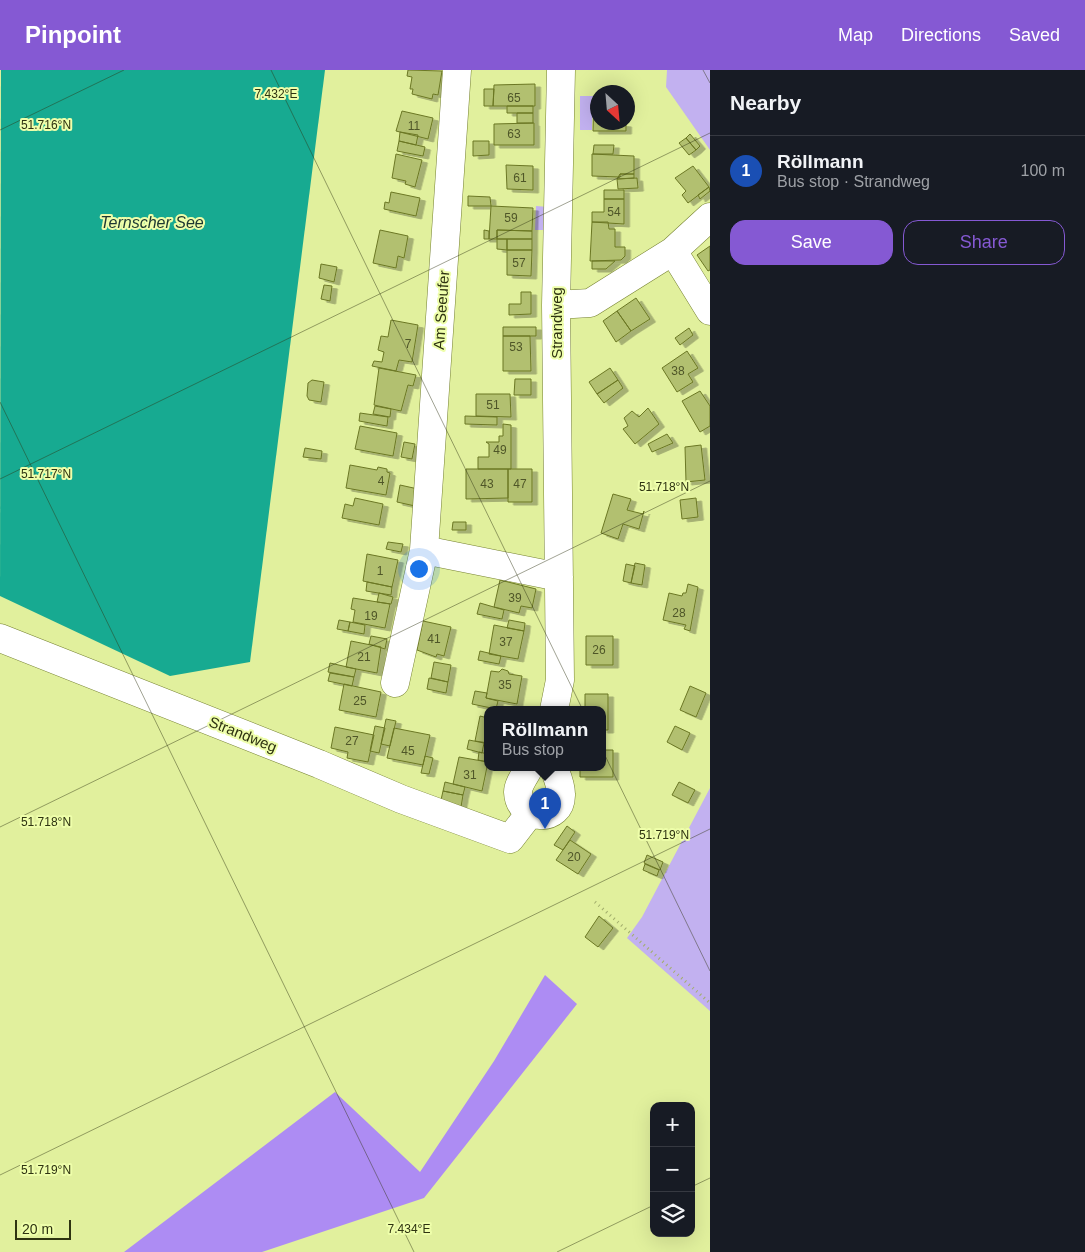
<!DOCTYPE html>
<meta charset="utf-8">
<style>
:root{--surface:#171b24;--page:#242831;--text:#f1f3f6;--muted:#9ea1a6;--line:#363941;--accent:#8559d3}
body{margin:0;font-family:Helvetica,sans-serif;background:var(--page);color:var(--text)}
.controls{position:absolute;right:15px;bottom:15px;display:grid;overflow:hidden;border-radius:10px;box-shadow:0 5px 20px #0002}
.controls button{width:45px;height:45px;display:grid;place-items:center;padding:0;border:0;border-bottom:1px solid var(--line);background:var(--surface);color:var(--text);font:25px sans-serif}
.compass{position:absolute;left:590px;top:15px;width:45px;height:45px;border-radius:50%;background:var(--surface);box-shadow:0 5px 20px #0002;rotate:154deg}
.scale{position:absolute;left:15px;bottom:12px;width:56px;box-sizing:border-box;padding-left:5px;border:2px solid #2e3311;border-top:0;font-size:14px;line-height:18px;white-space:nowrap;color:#2e3311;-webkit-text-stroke:4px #eefeaa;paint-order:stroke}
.you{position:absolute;left:418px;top:498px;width:18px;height:18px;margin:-12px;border:4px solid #fff;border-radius:50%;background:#1a73e8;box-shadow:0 0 0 8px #1a73e833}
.badge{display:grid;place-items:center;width:32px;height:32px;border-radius:50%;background:var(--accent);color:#fff;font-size:16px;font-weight:700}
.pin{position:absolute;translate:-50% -41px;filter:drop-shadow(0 1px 2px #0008)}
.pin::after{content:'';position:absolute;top:26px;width:18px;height:15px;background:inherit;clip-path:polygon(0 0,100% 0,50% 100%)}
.popup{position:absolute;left:484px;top:636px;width:122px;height:65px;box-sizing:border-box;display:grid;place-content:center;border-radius:10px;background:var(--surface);filter:drop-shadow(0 1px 4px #0005);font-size:16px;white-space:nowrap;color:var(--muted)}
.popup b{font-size:19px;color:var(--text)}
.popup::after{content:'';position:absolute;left:50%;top:100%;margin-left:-10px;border:10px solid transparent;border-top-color:var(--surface)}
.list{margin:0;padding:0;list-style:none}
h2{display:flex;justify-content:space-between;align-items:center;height:65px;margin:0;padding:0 20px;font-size:21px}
h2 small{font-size:16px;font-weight:400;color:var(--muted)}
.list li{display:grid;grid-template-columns:32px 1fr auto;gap:15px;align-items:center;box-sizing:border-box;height:70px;padding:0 20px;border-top:1px solid var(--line)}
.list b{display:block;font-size:19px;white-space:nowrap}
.list p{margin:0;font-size:16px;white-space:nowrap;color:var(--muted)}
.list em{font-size:16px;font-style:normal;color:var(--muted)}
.actions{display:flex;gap:10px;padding:15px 20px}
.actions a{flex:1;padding:11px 0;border:1px solid var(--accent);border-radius:15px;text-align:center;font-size:18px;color:var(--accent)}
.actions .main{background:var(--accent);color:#fff}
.icon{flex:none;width:28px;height:28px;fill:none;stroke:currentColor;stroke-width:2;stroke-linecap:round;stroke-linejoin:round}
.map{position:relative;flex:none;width:710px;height:1182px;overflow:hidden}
header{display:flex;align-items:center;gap:30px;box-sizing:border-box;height:70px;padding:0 25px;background:var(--accent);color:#fff}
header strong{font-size:24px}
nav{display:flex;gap:28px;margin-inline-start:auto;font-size:18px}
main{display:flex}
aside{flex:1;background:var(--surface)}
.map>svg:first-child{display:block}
</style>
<header>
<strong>Pinpoint</strong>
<nav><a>Map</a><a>Directions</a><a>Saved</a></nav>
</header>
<main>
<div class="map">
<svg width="710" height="1182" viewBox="0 0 710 1182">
<defs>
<filter id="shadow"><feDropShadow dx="5.5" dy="3" stdDeviation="0" flood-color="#0004"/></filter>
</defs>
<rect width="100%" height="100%" fill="#e1f09d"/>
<path fill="#c2b1f0" d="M667,0h43v80l-44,-63z
M580,26h13l-1,34h-12z
M536,136l13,1 -1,23h-13z
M710,718v223l-83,-73 15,-21z"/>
<path fill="#ad8cf3" d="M545,905l32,29 -153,194 -162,54h-138l211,-160 85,80 74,-111z"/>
<path fill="#17aa91" d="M1,0h324l-75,592 -80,14 -170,-80z"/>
<path fill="#b2c06f" stroke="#6b7724" filter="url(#shadow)" d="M408,0l34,1 -4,24 -5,-1 -1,5 -20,-5 1,-5h-3l2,-12 -5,-1z
M535,14v22h-42l1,-21z
M484,19h10l-1,17h-9z
M594,26h4v26l28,2v7h-33z
M507,36h26v7h-26z
M402,41l31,7 -5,21 -32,-8z
M517,43h16v10h-16z
M534,53v22h-40v-21z
M400,62l18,3 -2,10 -17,-4z
M690,64l10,12 -4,4 -10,-12z
M686,68l10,12 -7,5 -10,-12z
M399,71l26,6 -2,9 -26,-5z
M473,71h16v14l-16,1z
M594,75h20l-1,9h-20z
M396,84l26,6 -7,27 -10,-3 1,-3 -14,-3z
M592,84l42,2v18h-14v3l-28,-1z
M506,95l27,1v24l-26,-1z
M693,96l16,21 -21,16 -6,-8 4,-4 -11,-13z
M620,104h14v4l-17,1z
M637,108l1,10 -20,1 -1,-10z
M709,117l1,4 -10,8 -2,-4z
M604,120h20v9h-20z
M391,122l29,6 -4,18 -32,-7 1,-7 4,1z
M468,126l22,1 1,9h-23z
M604,129h20v25l-32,-2v-10h12z
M491,136l42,2 -1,23 -35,-1v9h-8z
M592,152h16l1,7h6v18h10v9l-4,4 -31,1z
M380,160l28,6 -4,22 -6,-2 -2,12 -23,-5z
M484,160l5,1v8h-5z
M497,160l35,1v8h-35z
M497,169h10v11l-10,-1z
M507,169h25v11h-25z
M710,176v24l-2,1 -11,-16z
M507,180h25l-1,26 -24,-1z
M592,191h23l-9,8h-14z
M321,194l16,3 -3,15 -15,-4z
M324,215l8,1 -2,15 -9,-2z
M521,222h10v22l-22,1v-11h12z
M636,228l14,21 -19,12 -14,-20z
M617,241l14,20 -15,11 -13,-21z
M391,250l27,5 -6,37 -13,-2 -3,11 -24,-5 2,-5 8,1 2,-10 -6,-2 3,-14 7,1z
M503,257h33v9h-33z
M689,258l4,7 -13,10 -5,-7z
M503,266h27l1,35h-28z
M687,281l11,17 -10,6 5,8 -16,10 -15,-24z
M379,298l37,7 -3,11 -5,-1 -7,26 -27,-6z
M610,298l8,12 -21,14 -8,-12z
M515,309h16v16h-17z
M312,310l12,2 -3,20 -12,-2 -2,-4 1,-13z
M618,310l5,8 -19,15 -7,-9z
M700,321l10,15v20l-10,6 -18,-31z
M476,324h34l1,23 -35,-1z
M375,336l16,3 -1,8 -17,-3z
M648,338l11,16 -24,20 -12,-15 5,-3 -4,-8 8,-7 7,6z
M360,343l28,4 -1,9 -28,-5z
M465,346l32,1v8l-32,-1z
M503,354l8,1v44h-33v-12h11v-13l-3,-2h13v-6h4z
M360,356l37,7 -4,23 -38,-7z
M667,364l6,9 -21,9 -4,-8z
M404,372l11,2 -3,15 -11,-2z
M701,375l4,35 -19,2 -1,-35z
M305,378l17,3 -1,8 -18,-2z
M350,395l27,5 1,-3 9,2v3l3,1 -4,22 -40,-7z
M466,399h42v29l-42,1z
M508,399h24v33h-24z
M400,415l18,4 -3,17 -18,-4z
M613,424l18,5 -4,11 16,4 1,-3 -5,18 -16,-5 -5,15 -17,-6z
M355,428l28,6 -4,21 -37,-7 3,-14 8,2z
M696,428l2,19 -16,2 -2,-19z
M453,452h13v8h-14z
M388,472l15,2 -2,8 -15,-3z
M367,484l31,6 -6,27 -29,-6z
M635,493l10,2 -3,20 -11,-2z
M626,494l9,2 -4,17 -8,-2z
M500,510l36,9 -4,19 -11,-2 -2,7 -25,-6z
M367,512l25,5 -1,8 -25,-4z
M688,514l10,3 -8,44 -6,-2 2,-4 -23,-5 6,-27 13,3 1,-3h3z
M379,523l14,4 -2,7 -14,-2z
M353,528l37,6 -5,24 -32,-6 2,-12 -4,-1z
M480,533l24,7 -2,9 -25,-5z
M339,550l11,2 -2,9 -11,-2z
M509,550l16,3 -1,8 -17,-3z
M423,551l28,6 -7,29 -7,-2 -1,3 -19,-7z
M350,552l15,3 -1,9 -16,-3z
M494,555l30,6 -6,28 -29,-5z
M371,566l16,3 -2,10 -16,-5z
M586,566h27v29h-27z
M351,571l30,6 -4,26 -31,-6z
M480,581l21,5 -2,8 -21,-4z
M434,592l17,3 -3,17 -17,-4z
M330,593l26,6 -2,8 -26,-5z
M502,599l6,2 1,3 13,2 -5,28 -31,-6 5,-27 8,1z
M330,603l24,4 -2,9 -24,-5z
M429,608l19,4 -2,11 -19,-4z
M344,614l37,8 -5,25 -37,-7z
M690,616l16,7 -10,24 -16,-7z
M475,621l12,2 -1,5 12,3 -2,8 -24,-5z
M585,624h23v36h-6v-20h-17z
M480,646l8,2v25l-13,-2z
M386,649l10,2 -6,25 -9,-2z
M375,656l10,2 -6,25 -9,-2z
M675,656l15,7 -8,17 -15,-8z
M335,657l39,8 -6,27 -21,-4 1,-6 -17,-4z
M394,658l36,7 -7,30 -36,-7z
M469,670l15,3 -2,10 -15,-4z
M602,680h11v27h-33v-9h22z
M479,682l9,2v8l-10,-2z
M425,686l8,2 -4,16 -8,-1z
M459,687l29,5 -6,29 -29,-7z
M445,712l20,5 -2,8 -20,-4z
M679,712l16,8 -7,13 -16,-8z
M443,721l20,4 -2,12 -20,-7z
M567,756l8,6 -12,18 -9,-5z
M570,770l21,14 -13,20 -22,-14z
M647,785l16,7 -3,8 -16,-7z
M645,794l14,6 -2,6 -14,-6z
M599,846l14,12 -15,19 -13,-10z"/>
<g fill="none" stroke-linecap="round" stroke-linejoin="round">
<g stroke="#758130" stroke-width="29">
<path id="minor" d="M673,181l37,-34
M556,235l34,-2 83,-52 37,60
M424,480l33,-480
M0,568l319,126 82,35 109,40 20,-26
M395,613l29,-133 135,27
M554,640l6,-30 -4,-375 5,-235
M529,698c-4,7 -11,17 -11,24 1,29 44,32 43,2 0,-9 -4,-18 -7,-26"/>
</g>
<path stroke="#a2ae6c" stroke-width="3" stroke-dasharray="1 4" stroke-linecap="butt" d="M595,832l115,101"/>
<use href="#minor" stroke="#fff" stroke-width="28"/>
</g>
<path fill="none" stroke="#2e3311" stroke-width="1" stroke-opacity="0.45" d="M271,0l439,901M703,0l7,13M0,60l124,-60M0,332l414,850M0,409l710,-346M0,757l710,-346M0,1105l710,-346M691,1117l19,-9M557,1182l97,-47"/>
<g text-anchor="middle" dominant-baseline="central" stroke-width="4" stroke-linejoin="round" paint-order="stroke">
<g font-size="12" fill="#4f5628">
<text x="514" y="28">65</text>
<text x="414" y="56">11</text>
<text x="514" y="64">63</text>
<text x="520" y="108">61</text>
<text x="614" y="142">54</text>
<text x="511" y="148">59</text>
<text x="519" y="193">57</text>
<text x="408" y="274">7</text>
<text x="516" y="277">53</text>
<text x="678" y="301">38</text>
<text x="493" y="335">51</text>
<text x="500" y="380">49</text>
<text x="381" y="411">4</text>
<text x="487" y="414">43</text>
<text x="520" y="414">47</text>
<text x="380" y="501">1</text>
<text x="515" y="528">39</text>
<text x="679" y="543">28</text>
<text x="371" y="546">19</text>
<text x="434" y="569">41</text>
<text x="506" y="572">37</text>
<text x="599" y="580">26</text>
<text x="364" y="587">21</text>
<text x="505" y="615">35</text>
<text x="360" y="631">25</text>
<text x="352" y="671">27</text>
<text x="408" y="681">45</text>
<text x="470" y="705">31</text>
<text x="574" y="787">20</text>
</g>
<g font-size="15" fill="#2e3311" stroke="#eefeaa">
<text transform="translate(441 240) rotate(-86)">Am Seeufer</text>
<text transform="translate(556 253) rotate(-90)">Strandweg</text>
<text transform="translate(243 664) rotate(22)">Strandweg</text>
</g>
<g font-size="16" font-style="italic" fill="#1c3731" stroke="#eefeaa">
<text x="152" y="152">Ternscher See</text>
</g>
</g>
<g font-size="12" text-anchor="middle" fill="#2e3311" stroke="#eefeaa" stroke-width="4" stroke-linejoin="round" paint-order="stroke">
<text x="276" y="28">7.432°E</text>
<text x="46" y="59">51.716°N</text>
<text x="46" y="408">51.717°N</text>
<text x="664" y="421">51.718°N</text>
<text x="46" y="756">51.718°N</text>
<text x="664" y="769">51.719°N</text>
<text x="46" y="1104">51.719°N</text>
<text x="409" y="1163">7.434°E</text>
</g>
</svg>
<div class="controls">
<button>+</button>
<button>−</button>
<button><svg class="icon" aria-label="layers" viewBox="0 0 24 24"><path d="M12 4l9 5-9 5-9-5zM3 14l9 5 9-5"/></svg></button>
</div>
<svg class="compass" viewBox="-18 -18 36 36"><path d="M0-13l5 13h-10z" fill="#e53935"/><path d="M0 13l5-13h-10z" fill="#9ea1a6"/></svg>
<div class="scale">20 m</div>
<div class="you"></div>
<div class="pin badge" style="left:545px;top:759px;background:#1a4fb4">1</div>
<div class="popup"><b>Röllmann</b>Bus stop</div>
</div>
<aside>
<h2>Nearby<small></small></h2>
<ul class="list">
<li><span class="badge" style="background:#1a4fb4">1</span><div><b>Röllmann</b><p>Bus stop · Strandweg</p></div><em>100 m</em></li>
</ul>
<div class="actions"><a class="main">Save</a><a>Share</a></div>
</aside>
</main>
